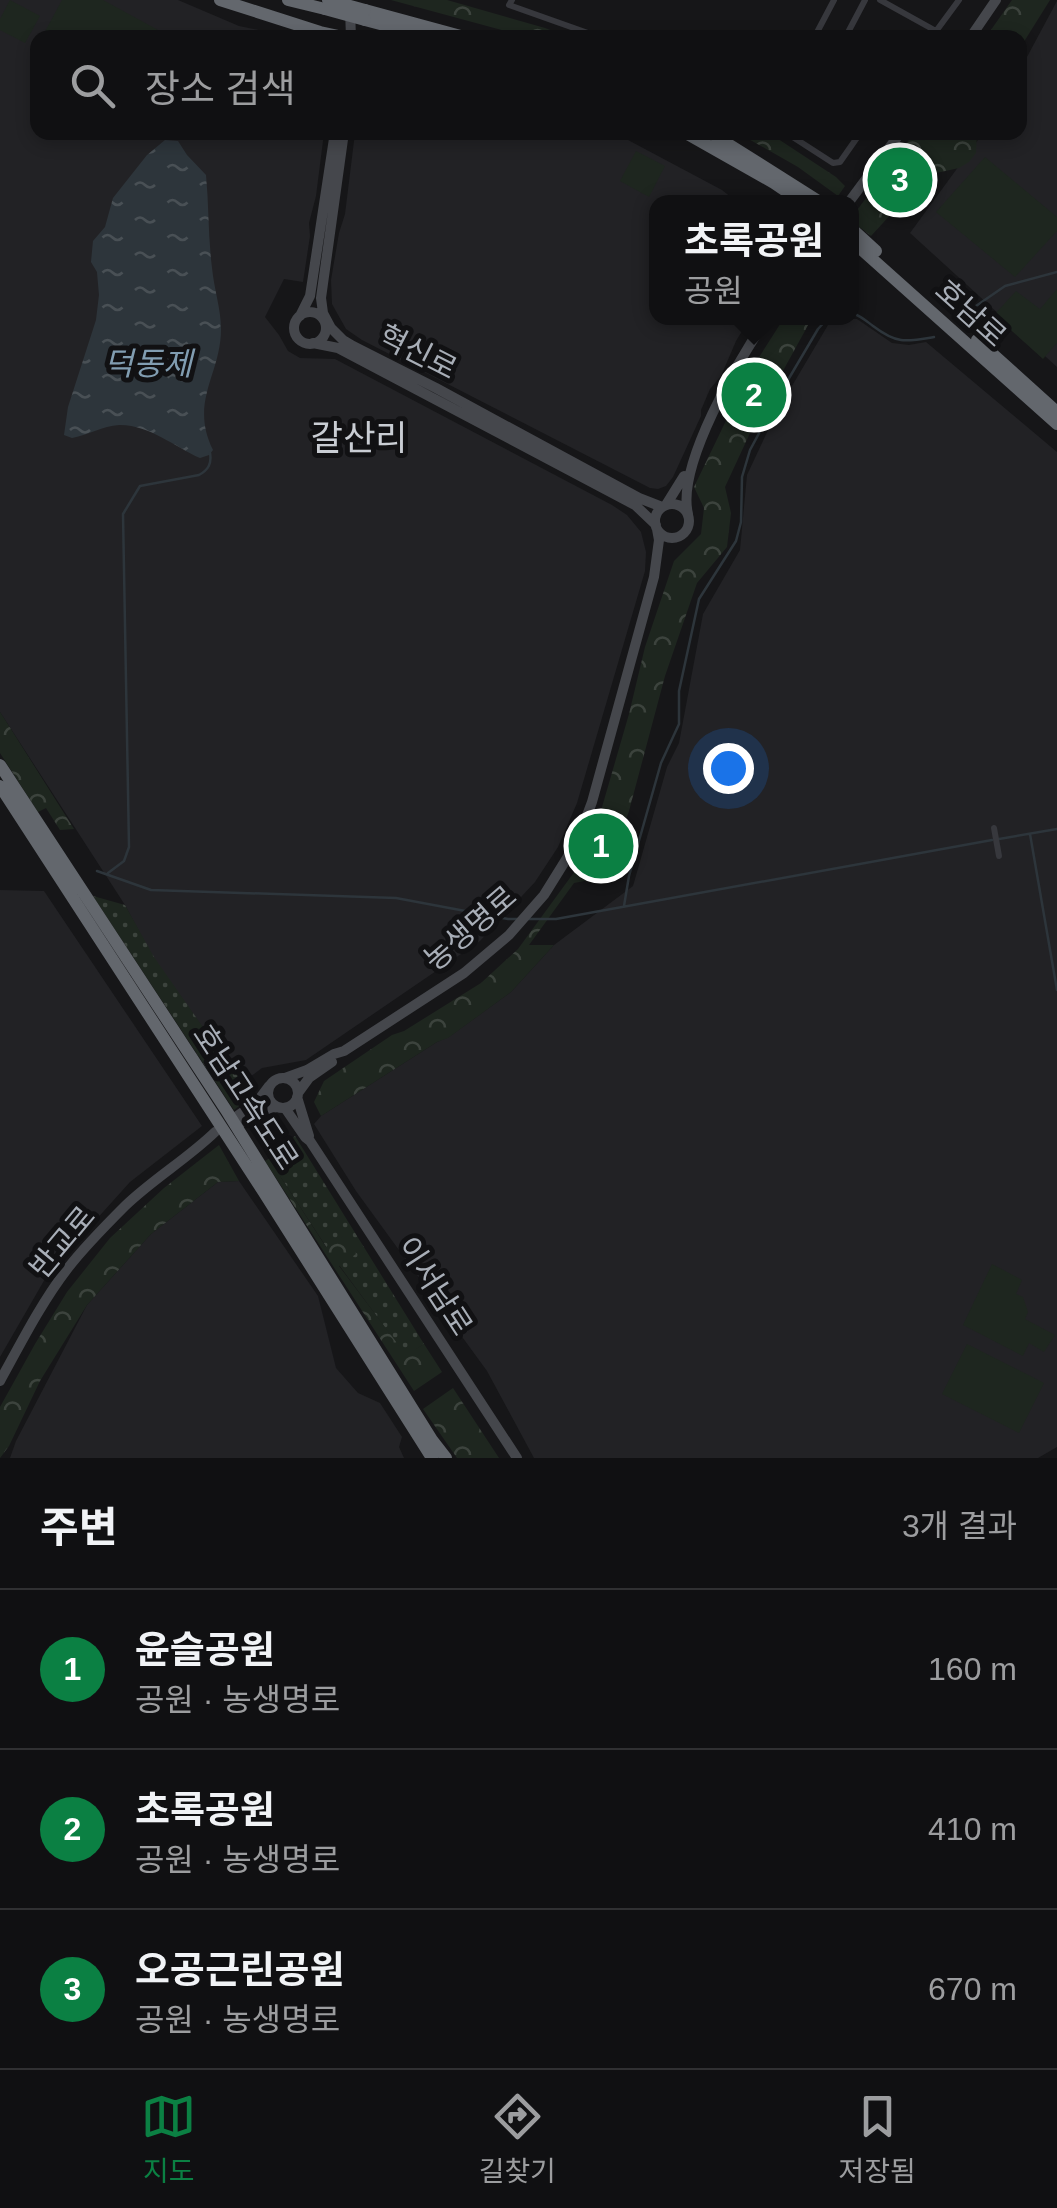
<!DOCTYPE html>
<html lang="ko">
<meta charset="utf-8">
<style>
:root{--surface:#101012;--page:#1e1e20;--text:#f1f3f6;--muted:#9c9d9f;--line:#303032;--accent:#0b8043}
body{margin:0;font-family:Arial,"Noto Sans KR",sans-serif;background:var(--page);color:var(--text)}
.you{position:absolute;left:728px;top:768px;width:35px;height:35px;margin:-25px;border:8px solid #fff;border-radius:50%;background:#1a73e8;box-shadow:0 0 0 15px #1a73e833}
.badge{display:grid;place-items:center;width:65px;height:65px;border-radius:50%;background:var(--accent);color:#fff;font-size:32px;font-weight:700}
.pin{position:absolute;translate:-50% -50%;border:5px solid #fff;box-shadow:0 2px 10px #0006}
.popup{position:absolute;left:649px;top:195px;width:210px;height:130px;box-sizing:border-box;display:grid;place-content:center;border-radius:20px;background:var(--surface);filter:drop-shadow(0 2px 8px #0005);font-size:32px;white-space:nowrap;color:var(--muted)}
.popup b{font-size:38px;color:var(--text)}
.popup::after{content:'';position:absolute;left:50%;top:100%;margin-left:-20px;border:20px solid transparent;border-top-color:var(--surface)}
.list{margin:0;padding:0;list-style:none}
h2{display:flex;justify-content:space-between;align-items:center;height:130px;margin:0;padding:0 40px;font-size:42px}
h2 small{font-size:32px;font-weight:400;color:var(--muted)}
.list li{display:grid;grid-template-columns:65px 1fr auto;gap:30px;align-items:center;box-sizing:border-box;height:160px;padding:0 40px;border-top:2px solid var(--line)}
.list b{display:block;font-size:38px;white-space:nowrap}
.list p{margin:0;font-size:32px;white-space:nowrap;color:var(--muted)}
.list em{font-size:32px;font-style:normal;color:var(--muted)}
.icon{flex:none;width:55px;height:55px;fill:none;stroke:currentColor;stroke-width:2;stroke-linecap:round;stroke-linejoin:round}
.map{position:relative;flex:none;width:1057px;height:1458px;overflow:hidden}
.search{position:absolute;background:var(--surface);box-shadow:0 5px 15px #0003;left:30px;right:30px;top:30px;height:110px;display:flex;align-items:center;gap:25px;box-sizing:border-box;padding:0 35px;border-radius:20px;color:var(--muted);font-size:38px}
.sheet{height:610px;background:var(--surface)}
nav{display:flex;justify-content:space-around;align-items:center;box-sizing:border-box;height:140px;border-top:2px solid var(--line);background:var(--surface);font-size:28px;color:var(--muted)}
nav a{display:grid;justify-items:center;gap:5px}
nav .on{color:var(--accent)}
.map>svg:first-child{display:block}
</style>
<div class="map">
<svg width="1057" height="1458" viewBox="0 0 1057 1458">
<defs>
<pattern id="grass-dots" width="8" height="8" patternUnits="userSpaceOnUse" patternTransform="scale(2.5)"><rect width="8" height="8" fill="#1e261f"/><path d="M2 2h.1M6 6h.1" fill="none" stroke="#3c433d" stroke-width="1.8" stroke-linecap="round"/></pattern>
<pattern id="forest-crowns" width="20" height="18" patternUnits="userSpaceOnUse" patternTransform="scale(2.5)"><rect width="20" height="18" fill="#1e261f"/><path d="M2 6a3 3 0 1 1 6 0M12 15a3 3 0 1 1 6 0" fill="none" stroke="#3c433d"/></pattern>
<pattern id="water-ripples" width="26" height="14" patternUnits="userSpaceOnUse" patternTransform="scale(2.5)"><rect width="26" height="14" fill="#2d353b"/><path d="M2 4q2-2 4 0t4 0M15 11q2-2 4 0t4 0" fill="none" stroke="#495055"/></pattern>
</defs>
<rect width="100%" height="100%" fill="#161618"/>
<path fill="#222225" d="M0,0h178l61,26 55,11 -256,1v94l286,1 -8,63 -7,27 1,13 -7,46 -19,-3 -19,38 14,18 9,16 12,7 35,1 277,146 15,10 14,17 5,20 -1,19 -68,232 -19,44 -23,35 -55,59 -174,119 -44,8 -20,15 -89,-126 -28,-52 -125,-193z
M1057,1v366l-147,-134 73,-100 37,-1v-62z
M613,132l109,58 15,12h-81v116h94l-14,23 -15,35 -11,13 -9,21v6l-28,61 -7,9 -8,3 -8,-1 -288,-148 -16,-11 -14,-25 -1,-24 8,-47 6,-19 10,-81z
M839,318l18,1 35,24 17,2 17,-3 131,110v995l-19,11h-504l-47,-87 -131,-180 -42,-67 7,-8 116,-74 12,-5 62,-45 43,-47 79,-59 34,-119 12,-24 24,-129 37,-64 7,-75 29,-62 52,-88z
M0,890l44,1 158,235 -72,56 -81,90 -49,85z
M239,1181l79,115 18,72 22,25 22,10 22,34 -3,10 5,11h-394l6,-17 71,-136 64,-71 67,-52z"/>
<path fill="url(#grass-dots)" d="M93,896l32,9 29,52 88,126 2,19 -10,8z
M295,1136l129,208 -18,12 -67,-91 5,-29 -17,12 -47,-72 15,-14 -5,-22z"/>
<path fill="url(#forest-crowns)" d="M391,0h56l98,28 24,9h-41z
M1012,0h38l-30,48v-10l-34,-1z
M738,133h31l67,44 9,9 -7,10 -40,-29z
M914,133h63l-1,20 -7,9 -10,6 -32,7 -56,61 -19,-15v-4z
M784,318h28l-55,100 -32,69 6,26 -4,34 -30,36 -32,93 -36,135 -24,66 -31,6 -45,62h25l-43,47 -63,46 -11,4 -116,74 -7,-14 10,-21 68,-46 12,-4 77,-48 37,-34 57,-78 23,-50 31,-107 16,-67 29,-86 27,-27 3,-26 -10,-21 55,-114z
M0,712l9,14 65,103 -14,1 -14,-22 -8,4 -38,-59z
M290,1140l5,22 -15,14 46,71 19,-12 11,19 -17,12 67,89 18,-11 18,28 -28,19 -149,-230 5,-3 4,-8z
M219,1145l20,36 -21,1 -67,52 -64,71 -47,76 -31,65 -9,12v-51l35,-63 32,-52 43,-54 54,-50z
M453,1388l46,70h-42l-34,-49z"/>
<path fill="#1e261f" d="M10,0l30,16 -15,27 -25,-13v-11z
M62,0h41l55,30 -3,7h-113z
M636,151l29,15 -16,31 -29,-16z
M985,157l72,60v14l-42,46 -79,-65z
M1057,289v54l-14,16 -49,-44 22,-24 24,18z
M992,1264l30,16 -6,14 7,3 5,15 -3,7 30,16 -11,17 -15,-9 -6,13 -60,-31z
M967,1344l77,39 -25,50 -77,-39z"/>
<path fill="url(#water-ripples)" d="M165,140l13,1 9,14 19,20c3,31 2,62 6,93 2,21 9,41 9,61 0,46 -32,72 -8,121l-4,5 -9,3c-25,-11 -52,-34 -81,-33 -17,1 -30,10 -47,13l-8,-3 4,-28 28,-87 3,-25 -2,-23 -6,-10 2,-21 12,-14 8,-29 34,-43z"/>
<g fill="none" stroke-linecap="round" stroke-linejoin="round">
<path stroke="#2d353b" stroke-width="2.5" d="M976,306l29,-20 52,-14
M852,313c9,3 13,7 21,13 24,18 32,16 61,11
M1030,834l27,156
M999,839l58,-10
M97,871l54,19 245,8 112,21h11
M108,873l16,-12 5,-14 -6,-333 17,-28 59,-11c9,-5 13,-11 11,-22
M624,906l5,-30 32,-113 18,-39v-33l20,-92 37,-58 5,-19 1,-45 8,-27 35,-65 33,-56 10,-11
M527,919h29l436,-79"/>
<path stroke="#37383d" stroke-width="6" d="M512,0l-3,5 93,33
M880,0l56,31
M814,38l20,-38
M845,38l20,-38
M931,38l28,-38
M785,132l48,31 7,-1 21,-30
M994,828l5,28"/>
<path stroke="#45474c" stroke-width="10" d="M350,9l1,29
M970,38l26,-38
M344,132l-23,166 2,15 8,15 12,12 10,6 83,42 203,110 23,9
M849,202l52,-70
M294 328a16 16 0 1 1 32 0a16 16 0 1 1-32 0Z
M300,316l10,-20 25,-164
M313,343l25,5 297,157 21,20
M655 521a17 17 0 1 1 34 0a17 17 0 1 1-34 0Z
M666,505l18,-29
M688,514c-12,-49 51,-154 79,-196
M268 1093a15 15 0 1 1 30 0a15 15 0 1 1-30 0Z
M285,1078l22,-8 27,-16 10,-3 120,-78 45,-38 35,-40 33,-53 15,-40 62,-225 5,-37 -2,-11
M298,1093l11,-15 23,-16
M297,1097l12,39
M285,1108l20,29 5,4 207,317
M237,1116l20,-14 12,-16
M241,1123l26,-14 10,-2
M0,1381c21,-38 41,-78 68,-113 17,-22 37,-42 57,-62 28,-27 62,-47 90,-74"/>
<path stroke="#63676d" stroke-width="12" d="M220,0l100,32 28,6
M288,0l37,9
M365,10l103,28
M365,20l68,18
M684,132l90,51 28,19
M709,132l111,70
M852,229l24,22
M852,241l205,183
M977,340l80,72
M0,765l226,345 206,330 14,18
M0,786l263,405 169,267"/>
<path stroke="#63676d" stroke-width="12" d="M328,0l37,10
M325,9l40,11"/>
</g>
<g text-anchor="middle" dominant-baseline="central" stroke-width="10" stroke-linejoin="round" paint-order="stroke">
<g font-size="30" fill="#a8aeb7" stroke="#111113">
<text transform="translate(971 313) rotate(42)">호남로</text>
<text transform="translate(418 352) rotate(27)">혁신로</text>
<text transform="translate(470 928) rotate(-41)">농생명로</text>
<text transform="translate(246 1097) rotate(57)">호남고속도로</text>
<text transform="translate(62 1242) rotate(-50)">반교로</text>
<text transform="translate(435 1286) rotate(57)">이서남로</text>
</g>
<g font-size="32" font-style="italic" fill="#819db1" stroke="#111113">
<text x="148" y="364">덕동제</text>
</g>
<g font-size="35" fill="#c9cdd3" stroke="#111113">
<text x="359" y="437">갈산리</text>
</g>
</g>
</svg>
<div class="you"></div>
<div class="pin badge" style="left:601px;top:846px">1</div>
<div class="pin badge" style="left:754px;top:395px">2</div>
<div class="popup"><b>초록공원</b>공원</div>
<div class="pin badge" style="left:900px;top:180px">3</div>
<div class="search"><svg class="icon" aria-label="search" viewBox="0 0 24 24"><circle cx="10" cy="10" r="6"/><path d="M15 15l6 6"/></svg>장소 검색</div>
</div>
<section class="sheet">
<h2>주변<small>3개 결과</small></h2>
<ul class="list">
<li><span class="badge">1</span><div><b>윤슬공원</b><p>공원 · 농생명로</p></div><em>160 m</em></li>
<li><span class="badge">2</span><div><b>초록공원</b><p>공원 · 농생명로</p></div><em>410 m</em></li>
<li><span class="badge">3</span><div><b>오공근린공원</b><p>공원 · 농생명로</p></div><em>670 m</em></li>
</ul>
</section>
<nav>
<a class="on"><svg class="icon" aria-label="map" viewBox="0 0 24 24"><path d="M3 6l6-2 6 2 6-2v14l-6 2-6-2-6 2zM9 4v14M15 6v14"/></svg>지도</a>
<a><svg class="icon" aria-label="directions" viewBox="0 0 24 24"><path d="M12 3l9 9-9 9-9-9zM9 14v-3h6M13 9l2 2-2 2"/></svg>길찾기</a>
<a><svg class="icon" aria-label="saved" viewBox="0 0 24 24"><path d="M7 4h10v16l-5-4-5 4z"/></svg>저장됨</a>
</nav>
